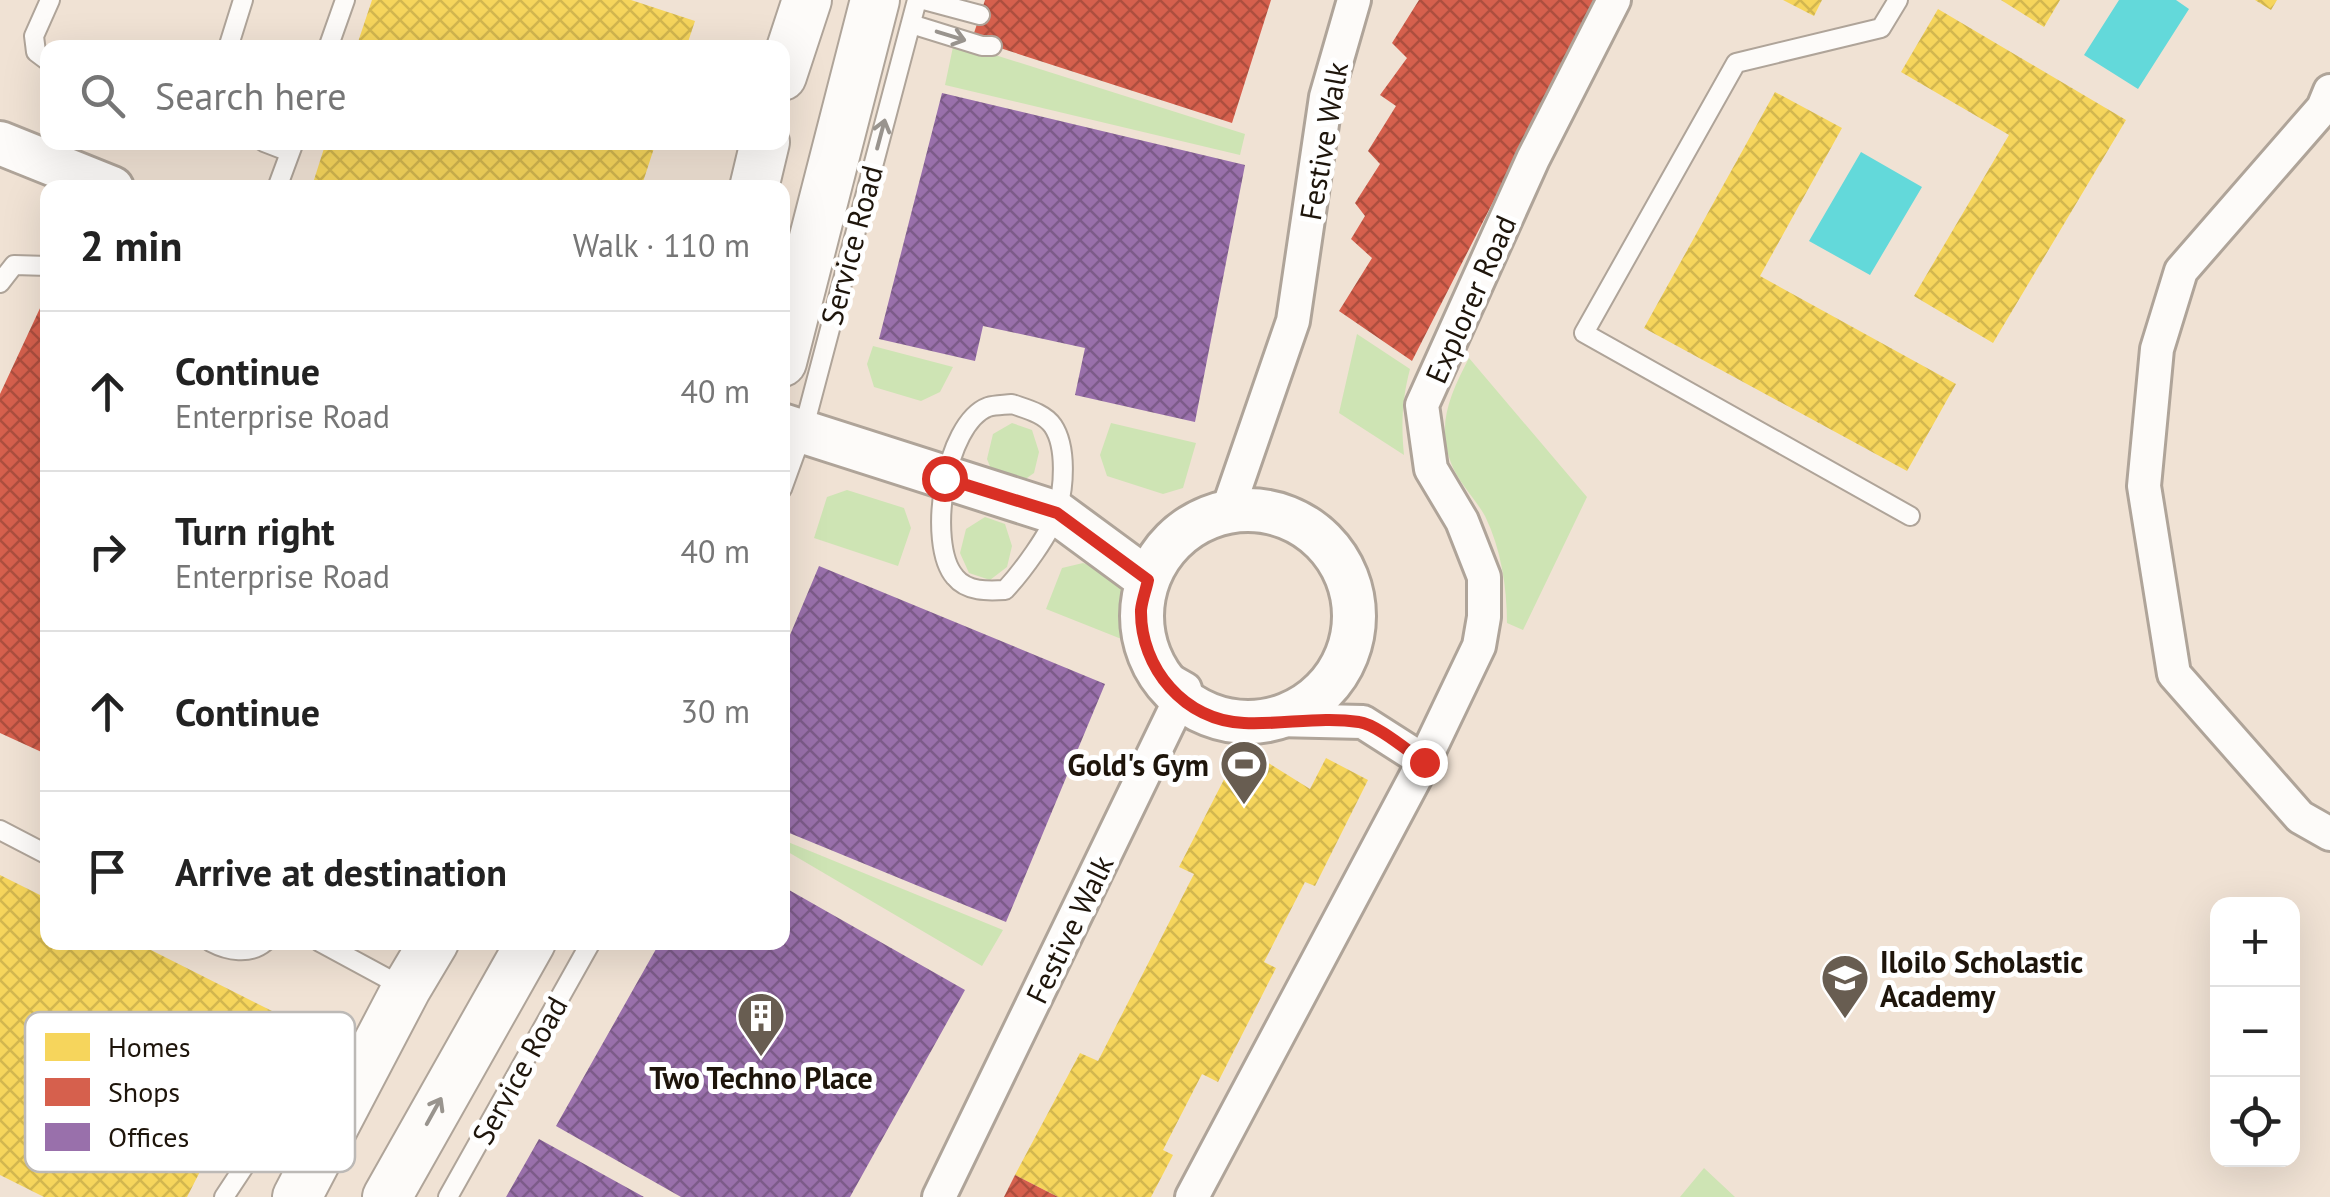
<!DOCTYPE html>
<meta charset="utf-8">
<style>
:root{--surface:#fff;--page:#f2f2f2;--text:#222;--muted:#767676;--line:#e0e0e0}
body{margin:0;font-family:"PT Sans",sans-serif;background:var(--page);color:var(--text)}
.controls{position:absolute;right:30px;bottom:30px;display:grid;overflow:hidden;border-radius:20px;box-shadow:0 10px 40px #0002}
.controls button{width:90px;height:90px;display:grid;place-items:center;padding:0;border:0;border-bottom:2px solid var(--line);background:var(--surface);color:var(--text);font:50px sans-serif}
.stop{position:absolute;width:30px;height:30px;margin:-22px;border:8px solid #d93025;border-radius:50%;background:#fff}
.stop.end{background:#d93025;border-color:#fff;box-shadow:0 2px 10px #0008}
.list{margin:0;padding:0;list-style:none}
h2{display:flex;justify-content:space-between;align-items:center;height:130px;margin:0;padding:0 40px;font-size:42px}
h2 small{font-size:32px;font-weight:400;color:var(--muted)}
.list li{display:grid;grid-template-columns:65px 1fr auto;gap:30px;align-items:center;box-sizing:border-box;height:160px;padding:0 40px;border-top:2px solid var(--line)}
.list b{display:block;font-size:38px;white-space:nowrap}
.list p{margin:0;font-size:32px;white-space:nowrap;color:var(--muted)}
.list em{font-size:32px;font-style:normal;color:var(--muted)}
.icon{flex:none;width:55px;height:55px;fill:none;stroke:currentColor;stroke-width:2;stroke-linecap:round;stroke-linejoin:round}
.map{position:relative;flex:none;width:2330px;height:1197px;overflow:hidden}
.search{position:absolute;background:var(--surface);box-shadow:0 10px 40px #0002;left:40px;top:40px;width:750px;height:110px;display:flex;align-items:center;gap:25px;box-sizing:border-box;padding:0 35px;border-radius:20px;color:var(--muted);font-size:38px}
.panel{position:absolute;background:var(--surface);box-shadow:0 10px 40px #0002;left:40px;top:180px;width:750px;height:770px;border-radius:20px}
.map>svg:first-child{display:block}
</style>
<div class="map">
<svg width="2330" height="1197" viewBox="0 0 2330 1197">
<defs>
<pattern id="homes-cross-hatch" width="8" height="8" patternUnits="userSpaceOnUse" patternTransform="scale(2.5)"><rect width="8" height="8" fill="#f6d55c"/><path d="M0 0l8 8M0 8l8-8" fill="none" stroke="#d2b64f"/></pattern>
<pattern id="shops-cross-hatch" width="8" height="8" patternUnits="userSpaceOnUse" patternTransform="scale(2.5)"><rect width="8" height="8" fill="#d6604d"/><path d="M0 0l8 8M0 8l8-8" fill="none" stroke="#ad4e3e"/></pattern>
<pattern id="offices-cross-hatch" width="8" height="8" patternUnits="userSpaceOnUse" patternTransform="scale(2.5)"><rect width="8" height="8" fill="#9970ab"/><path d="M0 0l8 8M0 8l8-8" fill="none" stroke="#7c5b89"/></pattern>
</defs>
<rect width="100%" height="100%" fill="#f0e2d4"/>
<path fill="#cee4b4" d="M954,42l291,92 -5,21 -295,-70z
M1357,334l53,35c-8,30 -9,56 -6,86l-65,-42z
M873,346l80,21 -13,25 -19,9 -47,-14 -7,-23z
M1469,358l118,139 -64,133 -16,-7c0,-36 -6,-74 -22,-107 -10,-18 -27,-34 -34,-53 -15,-40 0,-70 18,-105z
M1012,423l20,7 7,22 -5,21 -17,12 -22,-6 -8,-20 6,-25z
M1111,423l85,20 -13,45 -20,6 -56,-18 -7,-21z
M847,490l57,18 7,20 -13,38 -84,-28 13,-41z
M985,517l20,7 7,22 -5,21 -17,13 -21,-7 -9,-20 6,-24z
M1083,563l55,21 6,20 -15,38 -83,-33 16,-41z
M783,840l220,90 -21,36 -199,-117z
M1704,1168l31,29h-55z"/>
<path fill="#63d9da" d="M2119,0h57l13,9 -51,80 -54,-34z
M1861,152l61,35 -52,88 -61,-34z"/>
<path fill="url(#homes-cross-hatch)" d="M372,0h259l64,21 -9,27h-330z
M1783,0h39l-8,16z
M2001,0h59l-16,27z
M2255,0h22l-6,10z
M1938,9l188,111 -133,223 -79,-47 95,-161 -108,-63z
M1775,92l67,36 -82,148 196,108 -49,87 -263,-143z
M326,142h330l-15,46h-313l-15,-5z
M1259,757l51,32 16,-31 42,22 -53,106 -10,-4 -41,80 12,6 -58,114 -16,-8 -39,76 10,5 -22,42h-93l-43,-22 65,-122 18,8 96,-187 -15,-7 55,-107z
M0,875l48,24v43h87l145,73 -93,182h-143l-44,-22z"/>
<path fill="url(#shops-cross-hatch)" d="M985,0h286l-39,123 -260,-84z
M1419,0h177l-184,361 -73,-50 33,-53 -21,-19 14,-23 -10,-13 25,-39 -12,-13 28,-45 -16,-11 27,-37 -15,-15z
M48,291v464l-48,-22v-339z
M1015,1175l43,22h-54z"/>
<path fill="url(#offices-cross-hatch)" d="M942,93l303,72 -50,257 -120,-27 10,-47 -102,-22 -8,35 -96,-22z
M819,566l286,118 -99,238 -224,-92v-176z
M782,886l183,104 -115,207h-169l-125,-71 104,-184h122z
M539,1139l105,58h-138z"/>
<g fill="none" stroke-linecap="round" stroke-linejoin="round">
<g stroke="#afa499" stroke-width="22">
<path id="service" d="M924,0l56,15
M1898,0l-17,28 -145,35 -152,270 326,183
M911,24l71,22h10
M228,48l15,-48
M328,48l17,-48
M48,61l-12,-9 -2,-16 16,-36
M264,142l26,10
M277,188l17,-46
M0,283l14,-18 34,1
M1012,404c14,5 32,9 41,22 14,21 11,62 4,85 -6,22 -36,62 -52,79 -17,1 -38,2 -50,-13 -29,-33 -10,-154 33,-170 7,-2 17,-2 24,-3z
M782,489l21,-58 114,-431
M0,830l48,25
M211,942c17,9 39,13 54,0
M320,942l85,46
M224,1197l39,-59 69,-25
M448,1197l143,-255"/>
</g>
<g stroke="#afa499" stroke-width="38">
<path id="minor" d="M2330,91l-7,17 -142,163 -24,78 -13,137 30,188 126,143 30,17
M1227,512l66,-191 33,-224 28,-97
M1276,720l87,2 61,39
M939,1197l246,-508 -28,-16
M1192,1197l232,-436 55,-115 5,-29v-40l-22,-56 -31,-52 -9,-64 111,-246 81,-159"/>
</g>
<g stroke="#afa499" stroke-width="48">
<path id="tertiary" d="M0,143l112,45
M782,425l275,88 91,67
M1142 616a106 106 0 1 1 212 0a106 106 0 1 1-212 0Z"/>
</g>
<g stroke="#afa499" stroke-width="52">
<path id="secondary" d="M782,76l25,-76
M754,188l11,-46
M782,362l93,-362
M297,1197l109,-208 28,-47
M387,1197l144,-255"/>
</g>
<use href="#service" stroke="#fdfbf9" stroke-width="18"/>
<use href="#minor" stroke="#fdfbf9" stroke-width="32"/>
<use href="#tertiary" stroke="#fdfbf9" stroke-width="42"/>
<use href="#secondary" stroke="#fdfbf9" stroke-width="48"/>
</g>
<defs><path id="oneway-shaft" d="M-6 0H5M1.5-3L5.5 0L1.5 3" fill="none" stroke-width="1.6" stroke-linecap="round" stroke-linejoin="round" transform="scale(2.5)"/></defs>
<g stroke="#99948e">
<use href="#oneway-shaft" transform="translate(951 36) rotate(17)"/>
<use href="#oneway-shaft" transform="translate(881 134) rotate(-75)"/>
<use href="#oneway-shaft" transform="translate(434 1111) rotate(-61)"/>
</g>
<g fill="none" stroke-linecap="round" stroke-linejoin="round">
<path stroke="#d93025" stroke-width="12" d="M944,478l113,35 91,67c-2,10 -6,20 -7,30 -1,58 44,111 103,113 38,2 77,-7 115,-1 17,2 49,29 65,40"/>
</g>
<defs>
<g id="stadium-pin" transform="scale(2.5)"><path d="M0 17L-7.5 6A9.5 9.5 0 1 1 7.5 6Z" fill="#685d51" stroke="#fff"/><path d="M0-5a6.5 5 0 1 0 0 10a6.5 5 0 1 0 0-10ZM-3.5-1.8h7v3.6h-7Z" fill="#fff"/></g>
<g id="school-pin" transform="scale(2.5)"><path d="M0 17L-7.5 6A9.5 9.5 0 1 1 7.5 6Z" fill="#685d51" stroke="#fff"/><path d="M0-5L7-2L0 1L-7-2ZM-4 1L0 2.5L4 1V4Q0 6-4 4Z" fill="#fff"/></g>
<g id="building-pin" transform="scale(2.5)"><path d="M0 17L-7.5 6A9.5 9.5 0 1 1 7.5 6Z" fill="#685d51" stroke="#fff"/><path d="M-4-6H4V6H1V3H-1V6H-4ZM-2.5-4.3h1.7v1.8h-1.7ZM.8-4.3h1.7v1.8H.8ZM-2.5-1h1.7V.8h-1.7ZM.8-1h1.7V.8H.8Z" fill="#fff"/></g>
</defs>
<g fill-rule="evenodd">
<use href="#stadium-pin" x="1244" y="764"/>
<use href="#school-pin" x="1845" y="978"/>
<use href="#building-pin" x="761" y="1016"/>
</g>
<g text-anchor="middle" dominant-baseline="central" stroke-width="10" stroke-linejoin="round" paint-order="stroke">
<g font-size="30" fill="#1e150b" stroke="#fff">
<text transform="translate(1323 141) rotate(-80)">Festive Walk</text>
<text transform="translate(851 245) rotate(-75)">Service Road</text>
<text transform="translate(1470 299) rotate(-66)">Explorer Road</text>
<text transform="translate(1069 929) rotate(-64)">Festive Walk</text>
<text transform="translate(519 1070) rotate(-61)">Service Road</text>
</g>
<g font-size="30" font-weight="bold" fill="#1e150b" stroke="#fff" text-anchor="end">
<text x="1209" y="764">Gold's Gym</text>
<text x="1880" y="961" text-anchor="start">Iloilo Scholastic<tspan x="1880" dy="34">Academy</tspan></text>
<text x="761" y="1077" text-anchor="middle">Two Techno Place</text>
</g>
</g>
<rect x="25" y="1012" width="330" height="160" rx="15" fill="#fff" stroke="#bcb9b6" stroke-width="2.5"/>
<rect x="45" y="1033" width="45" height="28" fill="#f6d55c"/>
<rect x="45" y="1078" width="45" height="28" fill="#d6604d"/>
<rect x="45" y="1123" width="45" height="28" fill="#9970ab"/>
<g font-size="28" fill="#1e150b">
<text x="108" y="1057">Homes</text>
<text x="108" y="1102">Shops</text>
<text x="108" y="1147">Offices</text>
</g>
</svg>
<div class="controls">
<button>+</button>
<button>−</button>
<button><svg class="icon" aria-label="locate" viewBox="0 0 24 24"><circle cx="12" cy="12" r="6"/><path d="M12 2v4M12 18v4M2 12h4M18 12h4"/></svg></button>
</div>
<div class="stop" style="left:944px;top:478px"></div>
<div class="stop end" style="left:1424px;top:762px"></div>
<div class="search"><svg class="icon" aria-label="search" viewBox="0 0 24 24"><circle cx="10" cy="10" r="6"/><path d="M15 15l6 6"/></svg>Search here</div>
<section class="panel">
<h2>2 min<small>Walk · 110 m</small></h2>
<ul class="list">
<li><svg class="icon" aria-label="ahead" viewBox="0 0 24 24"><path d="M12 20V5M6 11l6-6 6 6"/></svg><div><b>Continue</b><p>Enterprise Road</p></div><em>40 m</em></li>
<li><svg class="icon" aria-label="right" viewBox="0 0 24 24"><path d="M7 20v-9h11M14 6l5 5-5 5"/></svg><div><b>Turn right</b><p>Enterprise Road</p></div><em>40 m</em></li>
<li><svg class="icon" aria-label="ahead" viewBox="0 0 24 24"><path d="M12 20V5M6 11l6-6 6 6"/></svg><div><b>Continue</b></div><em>30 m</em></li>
<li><svg class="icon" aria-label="arrive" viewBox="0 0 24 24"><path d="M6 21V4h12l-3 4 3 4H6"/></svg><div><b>Arrive at destination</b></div></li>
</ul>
</section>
</div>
